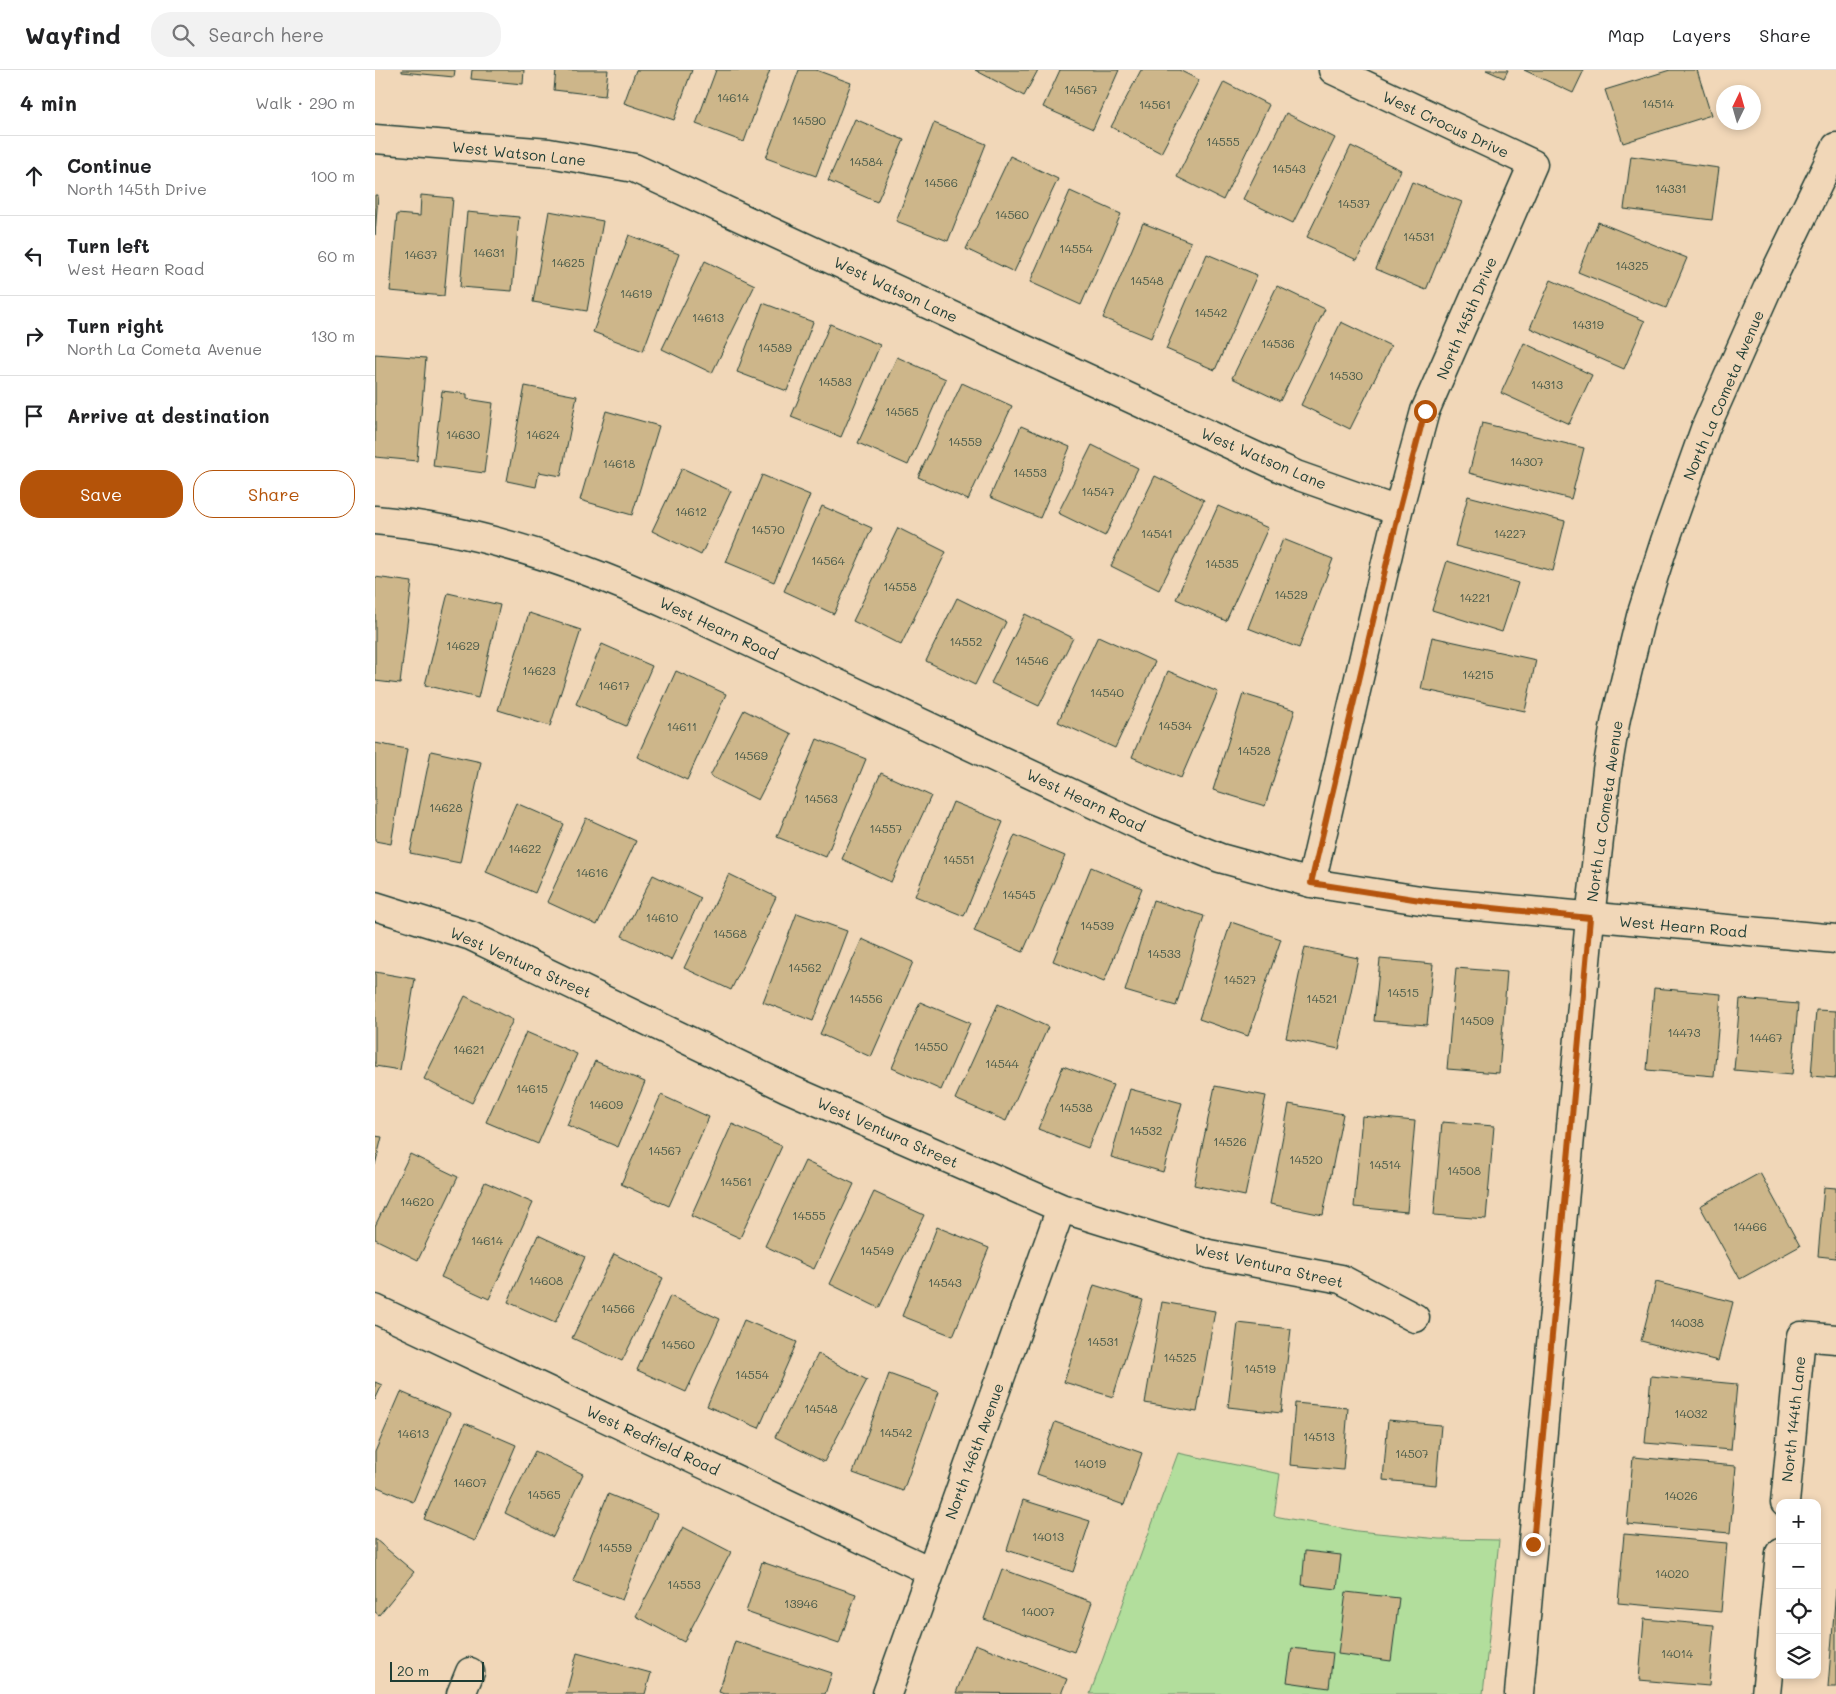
<!DOCTYPE html>
<meta charset="utf-8">
<style>
:root{--surface:#fff;--page:#f2f2f2;--text:#202124;--muted:#757577;--line:#e0e0e0;--accent:#b45309}
body{margin:0;font-family:Mali,sans-serif;background:var(--page);color:var(--text)}
.controls{position:absolute;right:15px;bottom:15px;display:grid;overflow:hidden;border-radius:10px;box-shadow:0 2px 8px #0003}
.controls button{width:45px;height:45px;display:grid;place-items:center;padding:0;border:0;border-bottom:1px solid var(--line);background:var(--surface);color:var(--text);font:25px sans-serif}
.compass{position:absolute;left:1341px;top:15px;width:45px;height:45px;border-radius:50%;background:var(--surface);box-shadow:0 2px 8px #0003;rotate:5deg}
.scale{position:absolute;left:15px;bottom:12px;width:94px;box-sizing:border-box;padding-left:5px;border:2px solid #1f3d34;border-top:0;font-size:14px;line-height:18px;white-space:nowrap;color:#1f3d34;-webkit-text-stroke:4px #f1d7b8;paint-order:stroke}
.stop{position:absolute;width:15px;height:15px;margin:-11px;border:4px solid #b45309;border-radius:50%;background:#fff}
.stop.end{background:#b45309;border-color:#fff;box-shadow:0 1px 5px #0008}
.list{margin:0;padding:0;list-style:none}
h2{display:flex;justify-content:space-between;align-items:center;height:65px;margin:0;padding:0 20px;font-size:21px}
h2 small{font-size:16px;font-weight:400;color:var(--muted)}
.list li{display:grid;grid-template-columns:32px 1fr auto;gap:15px;align-items:center;box-sizing:border-box;height:80px;padding:0 20px;border-top:1px solid var(--line)}
.list b{display:block;font-size:19px;white-space:nowrap}
.list p{margin:0;font-size:16px;white-space:nowrap;color:var(--muted)}
.list em{font-size:16px;font-style:normal;color:var(--muted)}
.actions{display:flex;gap:10px;padding:15px 20px}
.actions a{flex:1;padding:11px 0;border:1px solid var(--accent);border-radius:20px;text-align:center;font-size:18px;color:var(--accent)}
.actions .main{background:var(--accent);color:#fff}
.icon{flex:none;width:28px;height:28px;fill:none;stroke:currentColor;stroke-width:2;stroke-linecap:round;stroke-linejoin:round}
.map{position:relative;flex:none;width:1461px;height:1624px;overflow:hidden}
header{display:flex;align-items:center;gap:30px;box-sizing:border-box;height:70px;padding:0 25px;background:var(--surface);border-bottom:1px solid var(--line)}
header strong{font-size:24px}
nav{display:flex;gap:28px;margin-inline-start:auto;font-size:18px}
.search{width:350px;height:45px;background:var(--page);display:flex;align-items:center;gap:12px;box-sizing:border-box;padding:0 18px;border-radius:20px;color:var(--muted);font-size:19px}
main{display:flex}
aside{flex:1;background:var(--surface)}
.map>svg:first-child{display:block}
</style>
<header>
<strong>Wayfind</strong>
<div class="search"><svg class="icon" aria-label="search" viewBox="0 0 24 24"><circle cx="10" cy="10" r="6"/><path d="M15 15l6 6"/></svg>Search here</div>
<nav><a>Map</a><a>Layers</a><a>Share</a></nav>
</header>
<main>
<aside>
<h2>4 min<small>Walk · 290 m</small></h2>
<ul class="list">
<li><svg class="icon" aria-label="ahead" viewBox="0 0 24 24"><path d="M12 20V5M6 11l6-6 6 6"/></svg><div><b>Continue</b><p>North 145th Drive</p></div><em>100 m</em></li>
<li><svg class="icon" aria-label="left" viewBox="0 0 24 24"><path d="M17 20v-9H6M10 6l-5 5 5 5"/></svg><div><b>Turn left</b><p>West Hearn Road</p></div><em>60 m</em></li>
<li><svg class="icon" aria-label="right" viewBox="0 0 24 24"><path d="M7 20v-9h11M14 6l5 5-5 5"/></svg><div><b>Turn right</b><p>North La Cometa Avenue</p></div><em>130 m</em></li>
<li><svg class="icon" aria-label="arrive" viewBox="0 0 24 24"><path d="M6 21V4h12l-3 4 3 4H6"/></svg><div><b>Arrive at destination</b></div></li>
</ul>
<div class="actions"><a class="main">Save</a><a>Share</a></div>
</aside>
<div class="map">
<svg width="1461" height="1624" viewBox="0 0 1461 1624">
<rect width="100%" height="100%" fill="#f1d7b8"/>
<filter id="ink" filterUnits="userSpaceOnUse"><feTurbulence type="fractalNoise" baseFrequency=".02" numOctaves="2"/><feDisplacementMap in="SourceGraphic" scale="10" xChannelSelector="R" yChannelSelector="G"/><feConvolveMatrix kernelMatrix="1 2 1 2 8 2 1 2 1" color-interpolation-filters="sRGB"/></filter>
<g filter="url(#ink)">
<path fill="#b2de9c" stroke="#688e68" d="M803,1383l102,21 -6,42 83,15 82,8 60,1 -16,154h-393z"/>
<path fill="#cdb68a" stroke="#1f3d34" d="M27,0h53l-1,7 -52,-5z
M97,0h52l-1,14 -52,-5z
M181,0h52l-3,26 -51,-6z
M261,0h56l-18,50 -50,-17z
M341,0h54l-26,72 -48,-18z
M424,0h17l35,13 -35,93 -50,-18z
M600,0h63l-14,26z
M685,0h59l-26,59 -50,-22z
M766,0h38l20,10 -38,73 -50,-26z
M1111,0h22l-4,8z
M1149,0h60l-11,23z
M1295,0h27l14,45 -88,28 -18,-53z
M849,12l45,23 -46,95 -46,-23z
M911,43l49,25 -42,85 -50,-24z
M480,49l49,21 -27,62 -49,-21z
M559,53l52,21 -38,97 -52,-20z
M976,76l50,24 -44,90 -50,-23z
M635,86l48,23 -44,93 -48,-23z
M1256,86l88,12 -7,52 -88,-11z
M1037,112l50,20 -36,88 -50,-21z
M695,121l51,23 -40,91 -51,-23z
M0,125h3l-3,40z
M46,125l32,3 -9,98 -54,-5 7,-77 23,2z
M174,141l54,10 -16,90 -54,-9z
M92,142l52,5 -7,74 -52,-4z
M1223,152l89,36 -21,50 -88,-36z
M768,153l48,19 -40,96 -48,-20z
M254,165l50,19 -36,97 -50,-19z
M832,184l50,21 -42,95 -49,-21z
M330,191l50,24 -43,88 -50,-24z
M1176,210l94,41 -21,48 -94,-41z
M902,216l48,23 -45,92 -48,-23z
M388,233l50,19 -26,69 -50,-19z
M966,252l50,24 -41,83 -49,-24z
M455,254l50,21 -39,92 -50,-20z
M1149,273l68,32 -23,49 -68,-31z
M0,284l51,4 -9,103 -42,-4z
M522,287l49,22 -38,86 -50,-22z
M587,313l50,23 -44,94 -50,-23z
M150,316l52,10 -16,80 -22,-4 -3,15 -29,-6z
M67,321l25,3v5l26,4 -9,70 -51,-7z
M231,341l53,15 -27,89 -52,-15z
M1107,353l102,25 -13,51 -102,-26z
M646,356l49,21 -30,71 -50,-21z
M717,375l46,23 -33,68 -47,-23z
M307,398l49,23 -30,64 -49,-24z
M387,405l48,20 -36,87 -48,-20z
M780,406l49,24 -45,90 -48,-24z
M1093,426l97,25 -12,50 -98,-25z
M447,436l50,22 -38,86 -50,-23z
M843,436l50,22 -42,93 -50,-22z
M523,458l48,24 -45,93 -48,-24z
M908,469l50,20 -34,89 -51,-20z
M1072,491l71,22 -16,49 -70,-22z
M0,507l37,5 -12,102 -25,-3z
M73,523l52,12 -22,93 -53,-13z
M582,528l49,24 -31,63 -49,-24z
M154,543l52,17 -31,96 -52,-16z
M650,544l48,24 -34,68 -48,-23z
M723,566l57,26 -40,86 -57,-26z
M1057,567l104,23 -11,51 -104,-22z
M227,574l50,22 -26,60 -50,-22z
M301,601l50,23 -39,86 -50,-23z
M793,601l50,21 -37,86 -49,-21z
M868,624l52,16 -30,96 -52,-16z
M369,640l48,24 -34,66 -48,-24z
M442,669l49,20 -40,98 -49,-20z
M0,673l32,6 -16,95 -16,-3z
M56,681l50,11 -21,101 -50,-10z
M506,703l50,23 -40,86 -49,-23z
M578,732l50,20 -39,94 -49,-20z
M141,733l48,21 -29,69 -49,-21z
M211,748l50,23 -39,84 -50,-23z
M640,765l50,21 -42,96 -49,-21z
M716,797l51,21 -38,94 -51,-21z
M354,804l47,23 -45,93 -47,-22z
M278,805l48,23 -30,62 -49,-24z
M778,830l51,16 -28,90 -51,-15z
M422,843l50,18 -34,90 -50,-19z
M856,852l50,17 -33,97 -49,-17z
M487,869l51,23 -42,95 -51,-23z
M930,877l53,11 -19,91 -53,-11z
M1005,889l53,5 -6,61 -53,-4z
M1081,898l51,4 -8,101 -52,-4z
M0,902l40,7 -15,91 -25,-4z
M1279,918l67,6 -7,82 -67,-6z
M90,926l48,24 -41,83 -48,-24z
M1365,929l58,5 -6,71 -58,-5z
M545,932l50,21 -29,67 -49,-22z
M623,934l50,23 -42,94 -51,-22z
M1441,940l20,1v67l-25,-2z
M151,962l51,22 -39,90 -52,-22z
M220,991l50,21 -27,65 -51,-22z
M688,996l50,19 -25,63 -50,-19z
M840,1016l51,10 -21,100 -51,-11z
M755,1019l52,14 -19,69 -52,-15z
M286,1025l48,22 -40,89 -48,-22z
M914,1034l54,10 -20,101 -53,-11z
M987,1046l53,5 -8,91 -53,-5z
M1067,1052l52,4 -8,93 -52,-4z
M357,1054l50,22 -42,92 -49,-22z
M0,1066l7,1 -7,28z
M35,1084l48,23 -40,83 -43,-21v-13z
M430,1091l49,23 -40,85 -49,-23z
M1385,1103l40,73 -60,33 -40,-73z
M110,1112l48,21 -44,96 -48,-22z
M1449,1117l12,1v70l-18,-2z
M499,1122l50,23 -45,93 -49,-24z
M562,1157l52,21 -36,88 -51,-20z
M163,1165l47,22 -30,66 -47,-21z
M239,1184l49,24 -41,83 -50,-23z
M1281,1212l77,20 -15,59 -77,-20z
M719,1215l49,15 -30,97 -49,-15z
M295,1226l50,23 -34,73 -49,-22z
M787,1232l53,9 -18,101 -52,-9z
M369,1250l53,22 -38,86 -52,-22z
M863,1253l53,6 -10,84 -53,-6z
M443,1284l49,26 -43,82 -49,-25z
M514,1304l50,18 -36,99 -50,-18z
M1276,1306l86,8 -6,66 -86,-7z
M0,1312l7,3 -7,15z
M26,1322l49,21 -37,89 -38,-16v-34z
M920,1333l53,5 -5,62 -53,-5z
M1013,1350l53,5 -5,60 -53,-5z
M680,1352l87,31 -18,52 -87,-31z
M90,1353l51,22 -41,96 -51,-22z
M160,1381l48,23 -30,63 -48,-24z
M1258,1387l103,9 -6,67 -103,-9z
M233,1424l49,20 -35,86 -49,-19z
M648,1430l67,21 -17,51 -66,-22z
M308,1457l48,25 -47,90 -48,-26z
M1249,1464l103,9 -6,69 -103,-9z
M0,1469l39,33 -35,43 -4,-3z
M930,1481l36,4 -4,34 -35,-4z
M387,1492l94,32 -17,50 -93,-32z
M627,1499l90,33 -18,50 -90,-33z
M1461,1519v98h-8z
M971,1522l53,6 -8,63 -53,-7z
M1269,1549l70,6 -5,61 -70,-6z
M360,1571l97,32 -7,21h-101l-5,-2z
M600,1574l92,35 -6,15 -105,-1z
M917,1578l41,5 -4,35 -42,-6z
M202,1583l74,20 -6,21h-79z"/>
<g fill="none" stroke-linecap="round" stroke-linejoin="round">
<g stroke="#1f3d34" stroke-width="31">
<path id="minor" d="M0,69l174,14 85,15 662,307 102,36
M0,450c153,13 288,81 425,146 115,54 230,108 345,162l75,30 91,25 122,19 403,37
M936,813l87,-372 27,-100 108,-247 -200,-94
M0,836l96,30 316,152 274,120 148,46 132,25 74,39
M0,1239l555,262
M1410,1433l16,-167 35,3
M86,1624l9,-22
M512,1624l174,-486
M1391,1624l14,-141"/>
</g>
<g stroke="#1f3d34" stroke-width="31">
<path id="tertiary" d="M1144,1624l71,-776 17,-148 9,-52 25,-102 24,-75 40,-112 64,-144 67,-138"/>
</g>
<use href="#minor" stroke="#f1d7b8" stroke-width="28"/>
<use href="#tertiary" stroke="#f1d7b8" stroke-width="28"/>
</g>
</g>
<g fill="none" stroke-linecap="round" stroke-linejoin="round" filter="url(#ink)">
<path stroke="#b45309" stroke-width="6" d="M1050,341l-26,100 -88,372 122,19 157,16 -57,626"/>
</g>
<g text-anchor="middle" dominant-baseline="central" stroke-width="4" stroke-linejoin="round" paint-order="stroke">
<g font-size="12" fill="#4a5b4a">
<text x="706" y="19">14567</text>
<text x="358" y="27">14614</text>
<text x="1283" y="33">14514</text>
<text x="780" y="34">14561</text>
<text x="434" y="50">14590</text>
<text x="848" y="71">14555</text>
<text x="491" y="91">14584</text>
<text x="914" y="98">14543</text>
<text x="566" y="112">14566</text>
<text x="1296" y="118">14331</text>
<text x="979" y="133">14537</text>
<text x="637" y="144">14560</text>
<text x="1044" y="166">14531</text>
<text x="701" y="178">14554</text>
<text x="114" y="182">14631</text>
<text x="46" y="184">14637</text>
<text x="193" y="192">14625</text>
<text x="1257" y="195">14325</text>
<text x="772" y="210">14548</text>
<text x="261" y="223">14619</text>
<text x="836" y="242">14542</text>
<text x="333" y="247">14613</text>
<text x="1213" y="254">14319</text>
<text x="903" y="273">14536</text>
<text x="400" y="277">14589</text>
<text x="971" y="305">14530</text>
<text x="460" y="311">14583</text>
<text x="1172" y="314">14313</text>
<text x="527" y="341">14565</text>
<text x="88" y="364">14630</text>
<text x="168" y="364">14624</text>
<text x="590" y="371">14559</text>
<text x="1152" y="391">14307</text>
<text x="244" y="393">14618</text>
<text x="655" y="402">14553</text>
<text x="723" y="421">14547</text>
<text x="316" y="441">14612</text>
<text x="393" y="459">14570</text>
<text x="782" y="463">14541</text>
<text x="1135" y="463">14227</text>
<text x="453" y="490">14564</text>
<text x="847" y="493">14535</text>
<text x="525" y="516">14558</text>
<text x="916" y="524">14529</text>
<text x="1100" y="527">14221</text>
<text x="591" y="571">14552</text>
<text x="88" y="575">14629</text>
<text x="657" y="590">14546</text>
<text x="164" y="600">14623</text>
<text x="1103" y="604">14215</text>
<text x="239" y="615">14617</text>
<text x="732" y="622">14540</text>
<text x="800" y="655">14534</text>
<text x="307" y="656">14611</text>
<text x="879" y="680">14528</text>
<text x="376" y="685">14569</text>
<text x="446" y="728">14563</text>
<text x="71" y="737">14628</text>
<text x="511" y="758">14557</text>
<text x="150" y="778">14622</text>
<text x="584" y="789">14551</text>
<text x="217" y="802">14616</text>
<text x="644" y="824">14545</text>
<text x="287" y="847">14610</text>
<text x="722" y="855">14539</text>
<text x="355" y="863">14568</text>
<text x="789" y="883">14533</text>
<text x="430" y="897">14562</text>
<text x="865" y="909">14527</text>
<text x="1028" y="922">14515</text>
<text x="491" y="928">14556</text>
<text x="947" y="928">14521</text>
<text x="1102" y="950">14509</text>
<text x="1309" y="962">14473</text>
<text x="1391" y="967">14467</text>
<text x="556" y="976">14550</text>
<text x="94" y="979">14621</text>
<text x="627" y="993">14544</text>
<text x="157" y="1018">14615</text>
<text x="231" y="1034">14609</text>
<text x="701" y="1037">14538</text>
<text x="771" y="1060">14532</text>
<text x="855" y="1071">14526</text>
<text x="290" y="1080">14567</text>
<text x="931" y="1089">14520</text>
<text x="1010" y="1094">14514</text>
<text x="1089" y="1100">14508</text>
<text x="361" y="1111">14561</text>
<text x="42" y="1131">14620</text>
<text x="434" y="1145">14555</text>
<text x="1375" y="1156">14466</text>
<text x="112" y="1170">14614</text>
<text x="502" y="1180">14549</text>
<text x="171" y="1210">14608</text>
<text x="570" y="1212">14543</text>
<text x="243" y="1238">14566</text>
<text x="1312" y="1252">14038</text>
<text x="728" y="1271">14531</text>
<text x="303" y="1274">14560</text>
<text x="805" y="1287">14525</text>
<text x="885" y="1298">14519</text>
<text x="377" y="1304">14554</text>
<text x="446" y="1338">14548</text>
<text x="1316" y="1343">14032</text>
<text x="521" y="1362">14542</text>
<text x="38" y="1363">14613</text>
<text x="944" y="1366">14513</text>
<text x="1037" y="1383">14507</text>
<text x="715" y="1393">14019</text>
<text x="95" y="1412">14607</text>
<text x="169" y="1424">14565</text>
<text x="1306" y="1425">14026</text>
<text x="673" y="1466">14013</text>
<text x="240" y="1477">14559</text>
<text x="1297" y="1503">14020</text>
<text x="309" y="1514">14553</text>
<text x="426" y="1533">13946</text>
<text x="663" y="1541">14007</text>
<text x="1302" y="1583">14014</text>
</g>
<g font-size="15" fill="#1f3d34" stroke="#f1d7b8">
<text transform="translate(1071 54) rotate(25)">West Crocus Drive</text>
<text transform="translate(144 83) rotate(6)">West Watson Lane</text>
<text transform="translate(521 219) rotate(25)">West Watson Lane</text>
<text transform="translate(1091 248) rotate(-67)">North 145th Drive</text>
<text transform="translate(1348 325) rotate(-67)">North La Cometa Avenue</text>
<text transform="translate(889 388) rotate(23)">West Watson Lane</text>
<text transform="translate(344 558) rotate(25)">West Hearn Road</text>
<text transform="translate(711 730) rotate(25)">West Hearn Road</text>
<text transform="translate(1229 741) rotate(-82)">North La Cometa Avenue</text>
<text transform="translate(1308 856) rotate(5)">West Hearn Road</text>
<text transform="translate(146 892) rotate(24)">West Ventura Street</text>
<text transform="translate(513 1062) rotate(24)">West Ventura Street</text>
<text transform="translate(894 1195) rotate(13)">West Ventura Street</text>
<text transform="translate(1418 1349) rotate(-84)">North 144th Lane</text>
<text transform="translate(278 1370) rotate(25)">West Redfield Road</text>
<text transform="translate(599 1381) rotate(-70)">North 146th Avenue</text>
</g>
</g>
</svg>
<div class="controls">
<button>+</button>
<button>−</button>
<button><svg class="icon" aria-label="locate" viewBox="0 0 24 24"><circle cx="12" cy="12" r="6"/><path d="M12 2v4M12 18v4M2 12h4M18 12h4"/></svg></button>
<button><svg class="icon" aria-label="layers" viewBox="0 0 24 24"><path d="M12 4l9 5-9 5-9-5zM3 14l9 5 9-5"/></svg></button>
</div>
<svg class="compass" viewBox="-18 -18 36 36"><path d="M0-13l5 13h-10z" fill="#e53935"/><path d="M0 13l5-13h-10z" fill="#757577"/></svg>
<div class="scale">20 m</div>
<div class="stop" style="left:1050px;top:341px"></div>
<div class="stop end" style="left:1158px;top:1474px"></div>
</div>
</main>
